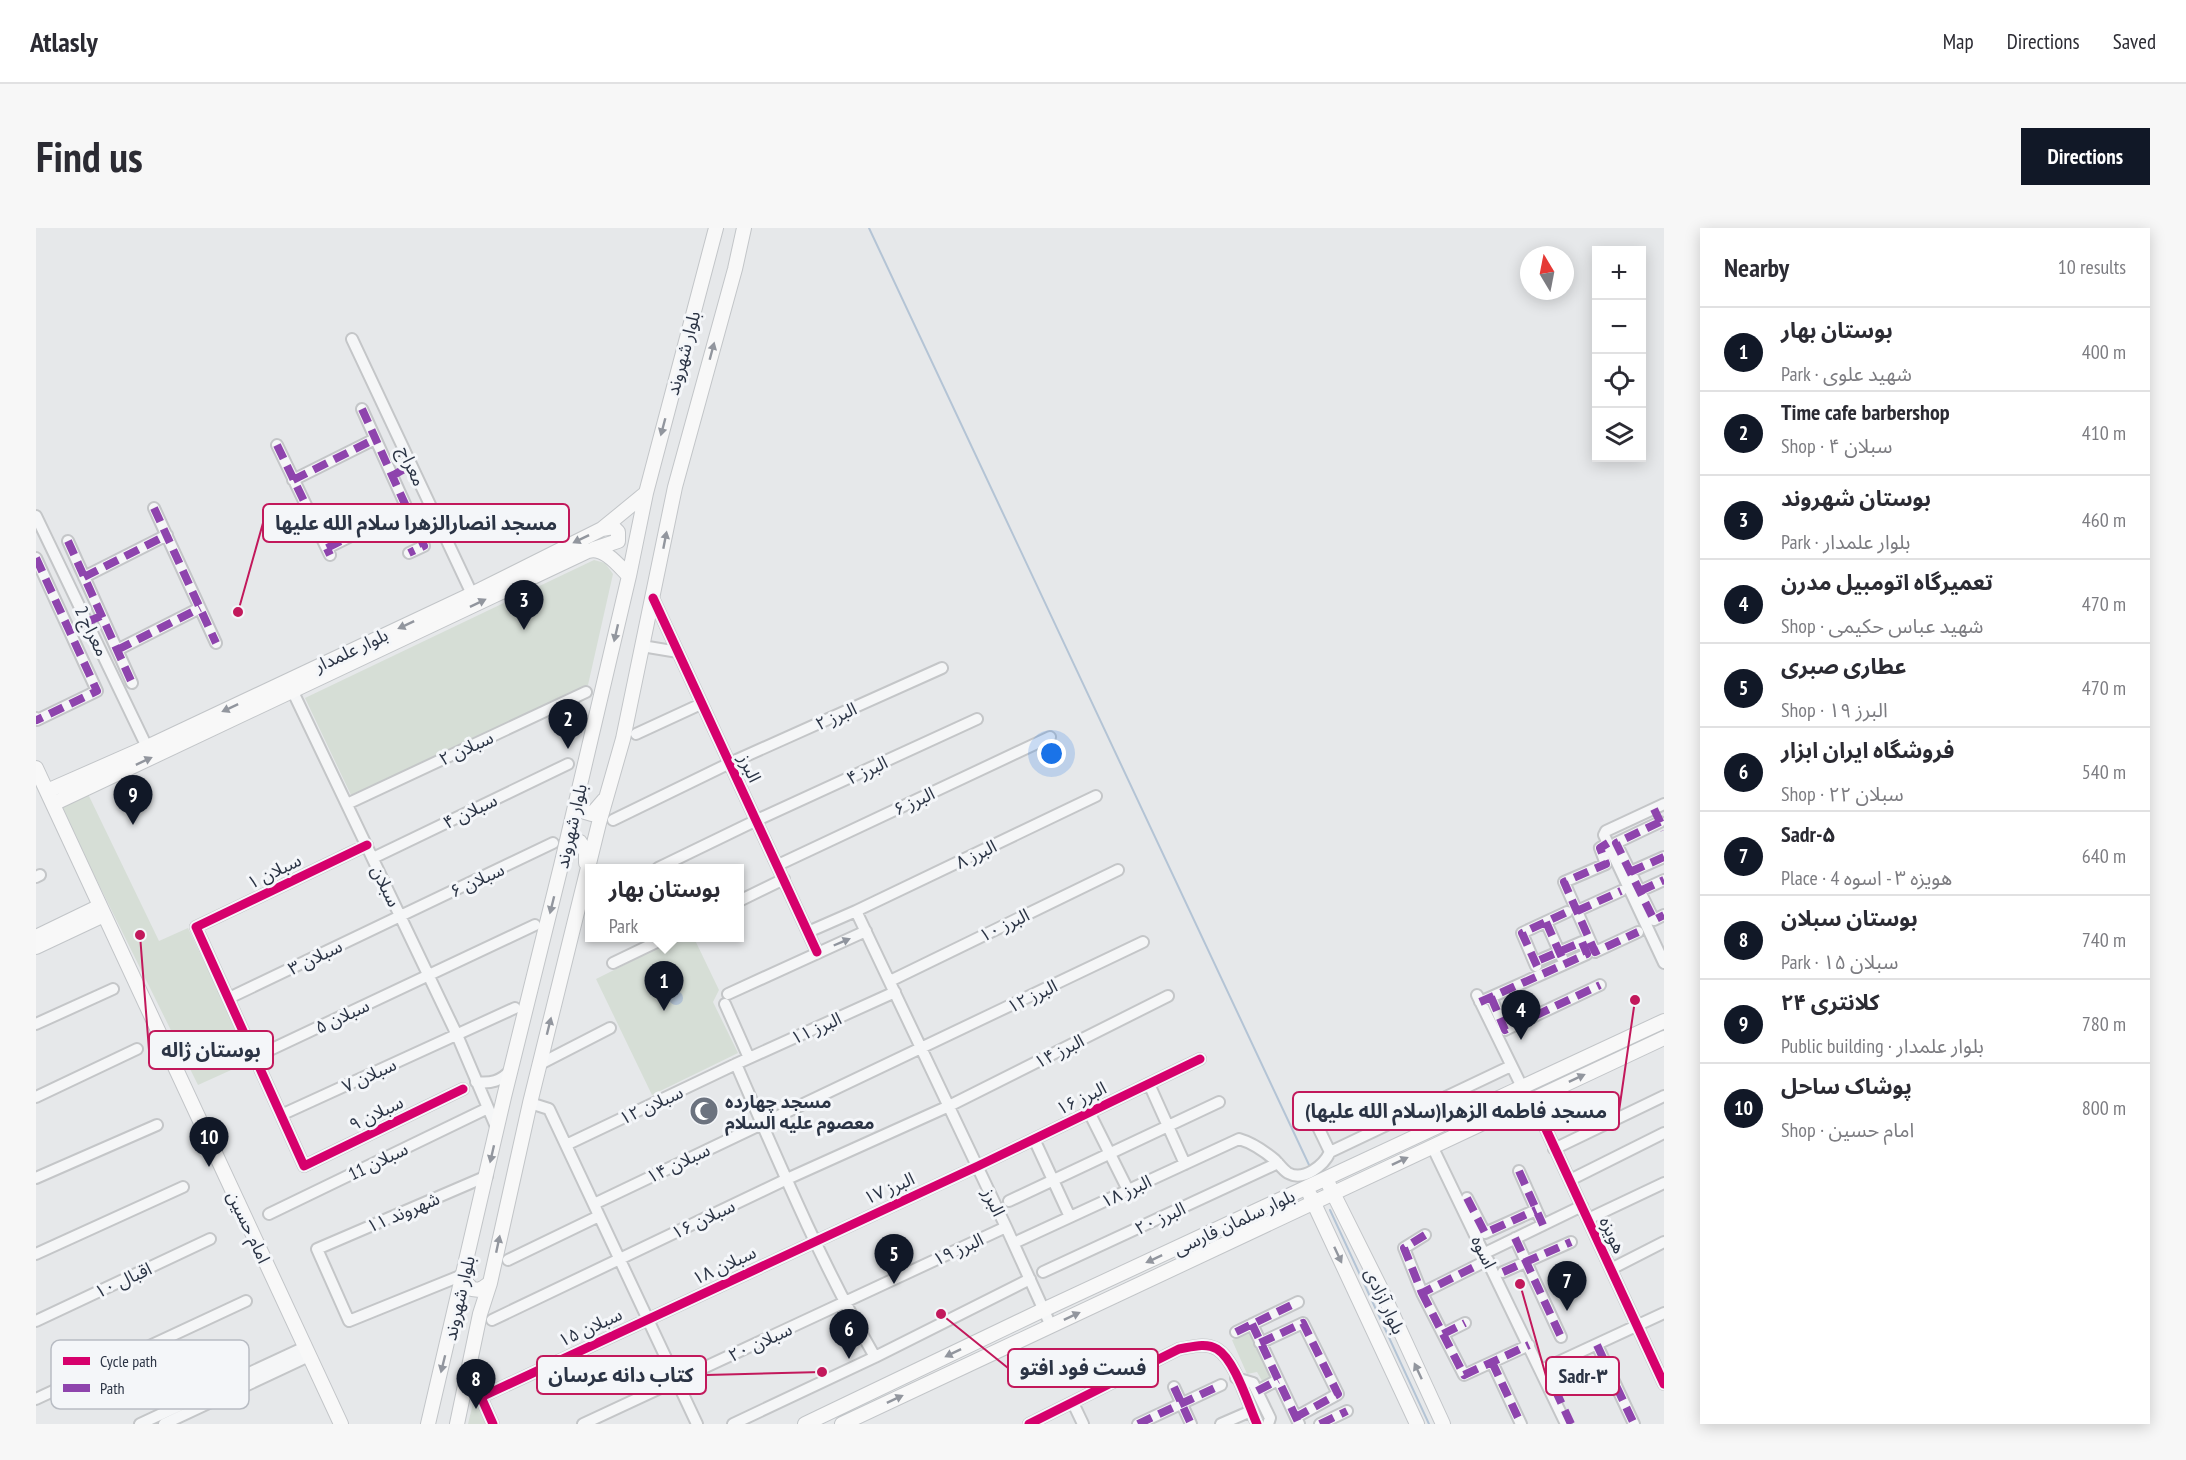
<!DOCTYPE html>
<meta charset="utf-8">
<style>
:root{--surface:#fff;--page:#f7f7f7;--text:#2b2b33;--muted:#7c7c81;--line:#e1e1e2;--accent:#111827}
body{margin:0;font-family:"PT Sans Narrow","Noto Sans Arabic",sans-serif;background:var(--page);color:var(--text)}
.controls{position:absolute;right:18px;top:18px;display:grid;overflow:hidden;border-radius:0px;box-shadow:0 3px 15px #0003}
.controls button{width:54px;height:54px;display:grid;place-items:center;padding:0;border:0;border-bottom:2px solid var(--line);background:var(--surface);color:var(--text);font:30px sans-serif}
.compass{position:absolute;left:1484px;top:18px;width:54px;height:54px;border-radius:50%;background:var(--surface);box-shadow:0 3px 15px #0003;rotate:350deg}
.you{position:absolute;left:1016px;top:526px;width:21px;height:21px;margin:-15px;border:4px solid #fff;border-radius:50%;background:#1a73e8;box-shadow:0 0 0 9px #1a73e833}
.badge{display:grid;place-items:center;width:39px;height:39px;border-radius:50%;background:var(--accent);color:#fff;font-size:20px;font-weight:700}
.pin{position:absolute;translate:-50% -50px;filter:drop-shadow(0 2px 3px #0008)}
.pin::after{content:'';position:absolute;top:32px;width:21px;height:18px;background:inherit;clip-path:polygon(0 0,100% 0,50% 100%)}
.popup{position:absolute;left:549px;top:636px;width:159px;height:78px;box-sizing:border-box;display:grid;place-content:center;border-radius:0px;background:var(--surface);filter:drop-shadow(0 2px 4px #0005);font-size:20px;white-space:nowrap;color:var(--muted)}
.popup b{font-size:22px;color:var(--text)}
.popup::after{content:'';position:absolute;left:50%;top:100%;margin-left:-12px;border:12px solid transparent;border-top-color:var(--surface)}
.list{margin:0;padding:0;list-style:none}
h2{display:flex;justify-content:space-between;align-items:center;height:78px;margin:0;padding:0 24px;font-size:26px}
h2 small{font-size:20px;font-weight:400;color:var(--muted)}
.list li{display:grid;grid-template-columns:39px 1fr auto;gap:18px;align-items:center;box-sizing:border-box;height:84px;padding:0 24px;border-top:2px solid var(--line)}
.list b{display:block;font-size:22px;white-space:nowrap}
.list p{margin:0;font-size:20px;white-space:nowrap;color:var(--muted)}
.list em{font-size:20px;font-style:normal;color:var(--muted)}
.icon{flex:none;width:33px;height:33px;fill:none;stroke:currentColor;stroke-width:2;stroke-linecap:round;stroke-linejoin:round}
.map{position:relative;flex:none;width:1628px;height:1196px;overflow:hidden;border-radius:0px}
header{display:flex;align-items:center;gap:36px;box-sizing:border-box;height:84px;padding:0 30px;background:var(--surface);border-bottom:2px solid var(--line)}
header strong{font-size:28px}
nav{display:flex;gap:33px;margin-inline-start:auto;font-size:21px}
.intro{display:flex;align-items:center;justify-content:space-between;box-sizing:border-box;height:144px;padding:0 36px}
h1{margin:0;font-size:42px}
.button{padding:15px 27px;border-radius:0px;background:var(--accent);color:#fff;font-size:21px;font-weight:700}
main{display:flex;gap:36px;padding:0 36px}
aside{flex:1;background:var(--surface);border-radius:0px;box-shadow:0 3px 15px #0003}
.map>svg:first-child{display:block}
</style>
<header>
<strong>Atlasly</strong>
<nav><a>Map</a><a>Directions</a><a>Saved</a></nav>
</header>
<div class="intro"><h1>Find us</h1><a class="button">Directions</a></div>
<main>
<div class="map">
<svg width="1628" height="1196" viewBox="0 0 1628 1196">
<rect width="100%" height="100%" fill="#e6e8ea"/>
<path fill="#d6ded6" d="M558,332l11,3 8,11 -25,111 -237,110 -46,-97z
M52,566l71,147 29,-13 63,133 -53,24 -138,-279z
M642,710h16l25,52 -6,12 25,51 -86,42 -56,-116z
M1213,1105l23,48 -8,3 -7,-12 -10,2 -15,-34z
M439,1167l12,29h-19z"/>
<path fill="#b4c4d5" d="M633 770a7 7 0 1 1 14 0a7 7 0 1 1-14 0Z"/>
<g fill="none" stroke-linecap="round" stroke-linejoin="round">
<path stroke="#b4c4d5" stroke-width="2" d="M833,0l441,939
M1294,982l99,214"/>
<g stroke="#c4c6c8" stroke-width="14">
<path id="minor" d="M316,111l120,255
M326,181l62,137 -15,7
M241,217l53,110
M257,252l82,-41
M118,280l62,135
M0,288l111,231
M32,313l64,142
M291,320l80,-40
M0,330l61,133 -60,29 -1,-2
M48,349l83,-42
M617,370l164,354
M606,418l36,6
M81,422l83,-42
M257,464l164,343 40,94
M600,506l65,-30
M311,576l239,-112
M1628,576l-58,27 -2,4 60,128
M577,592l117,-57 212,-95
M1624,594l-44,21 38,77 10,-5
M1572,615l-8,5 6,16 -42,18 31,70 43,-20
M331,617l-171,82 108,239 159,-77
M337,630l195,-94
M742,637l272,-128
M622,640l99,-48 220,-101
M1594,644l34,-15
M0,649l4,-2
M1604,663l24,-11
M703,673l45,-22
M820,683l240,-115
M1541,683l44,-20
M1510,694l16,36
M772,704l48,-21 150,316 45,99
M577,735l52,-25
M1500,738l-14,-33 45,-21
M854,753l228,-111
M692,766l138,-63
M1441,767l45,92
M1455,769l14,33 95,-45
M193,770l324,-155
M1444,774l107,-48 -5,-12 -47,20
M689,776l24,54
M0,796l77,-35
M219,829l280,-132
M504,836l70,-36
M700,836c43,99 85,199 139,293
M440,854c15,2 25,-1 35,-12
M1113,856l36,80
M0,869l101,-48
M1268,870l26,54 181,-86
M1496,871l132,285
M494,875l19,6 148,315
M1053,884l39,78
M245,887l234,-107
M998,911l36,78
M530,917l170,-81 159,-72
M1396,918l134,278
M1518,921l110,-53
M1483,943l24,54
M0,950l121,-53
M1534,952l94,-47
M1431,970l18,35 51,-23
M973,973l210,-99
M558,976l549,-262
M233,986l219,-106
M1552,991l76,-36
M1389,1007l-21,13 18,45 66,-33
M1479,1010l46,99
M978,1015l225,-104c14,4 24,11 36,21 4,4 8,10 13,13 16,9 36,-8 42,-21
M1449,1025l97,-47
M0,1026l147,-67
M472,1032l91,-44
M1575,1041l53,-27
M1007,1044l235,-109
M1467,1044l68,-30
M429,1046l-116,47 -32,-72 170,-73
M1386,1065l21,41 22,-11
M456,1092l295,-141 162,-73 219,-110
M0,1093l174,-82
M1216,1096l47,100
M1200,1104l62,-30
M1407,1106l21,41 65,-30
M1224,1115l43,-20 35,71 -42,23
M1561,1117l37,79
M1456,1134l29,62
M1505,1142l123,-57
M1200,1150l17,5 17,35 -2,6
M1138,1159l17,37
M1221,1163l21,-11
M1521,1165l-4,-8 52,-23
M0,1171l210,-98
M1037,1175l10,21
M104,1196l165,-77
M128,1196l145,-68
M457,1196l-12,-27 497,-231 222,-107
M547,1196l423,-197
M697,1196l142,-67 155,-78
M993,1196l150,-75c12,-2 27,-7 38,0 18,11 31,55 40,75
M1102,1196l83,-39
M1185,1196l30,-13
M1284,1196l27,-13"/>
</g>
<g stroke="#c2c5c8" stroke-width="16">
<path id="major" d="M558,321l24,-8v-9l-5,-5 -11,2
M0,540l305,656
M11,563l100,-44 325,-153 130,-65 44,-36
M543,569l3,14 10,3 12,-14
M17,576l535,-253c16,-5 31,15 41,25
M529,628l5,-9 10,-5 6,11v10
M0,709l64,-31
M0,719l68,-32
M1293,957l51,102 63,137
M1274,967l107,229
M430,1044v10l6,7 8,1 10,-7
M392,1196l76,-327 57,-231 68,-290 17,-83 70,-265
M421,1196l23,-110 10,-31 40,-180 69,-280 24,-84 52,-252 60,-218 9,-41
M769,1196l238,-114 621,-289
M806,1196l822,-386"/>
</g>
<use href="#minor" stroke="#f5f6f7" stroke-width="10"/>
<use href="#major" stroke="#f8f8f8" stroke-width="14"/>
<path stroke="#8e44ad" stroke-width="8" stroke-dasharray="15 8" stroke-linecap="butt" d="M326,181l62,137 -15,7
M241,217l53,110
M356,248l19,-11
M257,252l82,-41
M118,280l62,135
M32,313l64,142
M291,320l80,-40
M0,330l61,133 -60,29 -1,-2
M48,349l83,-42
M51,394l14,-6
M81,422l83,-42
M1618,581l10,21
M1624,594l-44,21 38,77 10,-5
M1572,615l-8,5 6,16 -42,18 31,70 43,-20
M1594,644l34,-15
M1604,663l24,-11
M1541,683l44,-20
M1510,694l16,36
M1501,738l-15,-33 45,-21
M1455,769l14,33 95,-45
M1444,774l107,-48 -5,-12 -47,20
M1483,943l24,54
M1431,970l18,35 51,-23
M1389,1007l-21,13 18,45 66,-33
M1479,1010l46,99
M1467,1044l68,-30
M1386,1065l21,41 22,-11
M1216,1096l47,100
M1200,1104l62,-30
M1407,1106l21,41 65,-30
M1224,1115l43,-20 35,71 -42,23
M1561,1117l37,79
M1456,1134l29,62
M1138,1159l17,37
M1221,1163l21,-11
M1102,1196l83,-39
M1284,1196l27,-13
M1535,1196l-18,-39 52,-23"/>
<g stroke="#f4f6f9" stroke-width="13">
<path id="cycleway" d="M617,370l164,354
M331,617l-171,82 108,239 159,-77
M1496,871l132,285
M457,1196l-12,-27 497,-231 222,-107
M993,1196l150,-75c12,-2 27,-7 38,0 18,11 31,55 40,75"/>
</g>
<use href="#cycleway" stroke="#d6006c" stroke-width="9"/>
</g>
<defs><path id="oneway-solid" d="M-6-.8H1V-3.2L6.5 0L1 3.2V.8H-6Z" transform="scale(1.5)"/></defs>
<g fill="#92969e">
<use href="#oneway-solid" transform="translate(676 123) rotate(-75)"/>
<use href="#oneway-solid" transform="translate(627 199) rotate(105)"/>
<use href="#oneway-solid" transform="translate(545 311) rotate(154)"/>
<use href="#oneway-solid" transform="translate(629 312) rotate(-79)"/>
<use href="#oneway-solid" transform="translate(442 375) rotate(-26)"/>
<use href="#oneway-solid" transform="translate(370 397) rotate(155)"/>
<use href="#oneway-solid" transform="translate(580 405) rotate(103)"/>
<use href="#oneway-solid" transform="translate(194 480) rotate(155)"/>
<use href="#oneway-solid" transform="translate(108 533) rotate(-25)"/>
<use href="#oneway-solid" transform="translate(516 677) rotate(104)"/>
<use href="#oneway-solid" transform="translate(513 798) rotate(-76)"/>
<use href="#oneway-solid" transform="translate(1541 850) rotate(-25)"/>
<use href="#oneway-solid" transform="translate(456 926) rotate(103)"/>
<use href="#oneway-solid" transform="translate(1364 933) rotate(-25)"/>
<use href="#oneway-solid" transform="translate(462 1016) rotate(-78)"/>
<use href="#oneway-solid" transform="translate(1302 1027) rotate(65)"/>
<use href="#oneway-solid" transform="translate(1118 1031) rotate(155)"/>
<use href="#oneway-solid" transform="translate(1036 1088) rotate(-25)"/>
<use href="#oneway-solid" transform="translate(917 1125) rotate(154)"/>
<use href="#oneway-solid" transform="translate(407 1136) rotate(104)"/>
<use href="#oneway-solid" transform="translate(1382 1143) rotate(-115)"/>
<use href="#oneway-solid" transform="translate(859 1171) rotate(-25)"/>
</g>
<use fill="#90959e" href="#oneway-solid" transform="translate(806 714) rotate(-23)"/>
<defs>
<g id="mosque-disc" transform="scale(1.5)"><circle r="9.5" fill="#6c737f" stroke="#f4f6f9"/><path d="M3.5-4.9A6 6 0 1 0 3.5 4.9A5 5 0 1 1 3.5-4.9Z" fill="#fff"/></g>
</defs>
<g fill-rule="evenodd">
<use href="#mosque-disc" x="668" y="883"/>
</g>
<g text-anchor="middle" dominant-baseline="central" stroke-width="6" stroke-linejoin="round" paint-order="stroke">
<g font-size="18" fill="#2b3445" stroke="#f4f6f9">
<text transform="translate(647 125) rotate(-75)">بلوار شهروند</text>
<text transform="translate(376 238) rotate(65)">معراج</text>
<text transform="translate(56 403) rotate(64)">معراج 2</text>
<text transform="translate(315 422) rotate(-25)">بلوار علمدار</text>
<text transform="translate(800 488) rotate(-24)">البرز ۲</text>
<text transform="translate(430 520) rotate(-25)">سبلان ۲</text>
<text transform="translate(714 540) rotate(65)">البرز</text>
<text transform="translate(831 542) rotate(-25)">البرز ۴</text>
<text transform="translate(878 573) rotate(-25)">البرز ۶</text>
<text transform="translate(434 583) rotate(-26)">سبلان ۴</text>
<text transform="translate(535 598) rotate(-77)">بلوار شهروند</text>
<text transform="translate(940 626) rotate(-26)">البرز ۸</text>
<text transform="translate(238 643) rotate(-26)">سبلان ۱</text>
<text transform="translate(441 652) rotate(-25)">سبلان ۶</text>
<text transform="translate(350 658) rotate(64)">سبلان</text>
<text transform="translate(968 697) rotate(-26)">البرز ۱۰</text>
<text transform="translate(279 729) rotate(-26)">سبلان ۳</text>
<text transform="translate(996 768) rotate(-26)">البرز ۱۲</text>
<text transform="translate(306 788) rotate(-25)">سبلان ۵</text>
<text transform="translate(780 800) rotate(-24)">البرز ۱۱</text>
<text transform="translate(1023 823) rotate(-27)">البرز ۱۴</text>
<text transform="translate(333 847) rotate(-25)">سبلان ۷</text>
<text transform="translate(1045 870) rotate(-26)">البرز ۱۶</text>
<text transform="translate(615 877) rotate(-25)">سبلان ۱۲</text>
<text transform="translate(340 885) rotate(-26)">سبلان ۹</text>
<text transform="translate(342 933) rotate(-26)">سبلان 11</text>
<text transform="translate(642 935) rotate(-26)">سبلان ۱۴</text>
<text transform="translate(853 960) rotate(-24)">البرز ۱۷</text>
<text transform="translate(1090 963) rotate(-25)">البرز ۱۸</text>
<text transform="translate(958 974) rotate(65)">البرز</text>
<text transform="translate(367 984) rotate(-23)">شهروند ۱۱</text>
<text transform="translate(1124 990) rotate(-25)">البرز ۲۰</text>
<text transform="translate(667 991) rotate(-26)">سبلان ۱۶</text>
<text transform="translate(1198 994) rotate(-25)">بلوار سلمان فارسی</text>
<text transform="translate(213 999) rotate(65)">امام حسین</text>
<text transform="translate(1577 1007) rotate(65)">هویزه</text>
<text transform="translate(922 1021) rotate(-25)">البرز ۱۹</text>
<text transform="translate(1448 1024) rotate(64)">اسوه</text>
<text transform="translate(688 1037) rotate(-25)">سبلان ۱۸</text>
<text transform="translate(87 1052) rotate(-25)">اقبال ۱۰</text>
<text transform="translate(423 1070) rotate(-77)">بلوار شهروند</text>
<text transform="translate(1349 1073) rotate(65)">بلوار آزادی</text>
<text transform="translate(554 1099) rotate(-25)">سبلان ۱۵</text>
<text transform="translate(724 1114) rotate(-25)">سبلان ۲۰</text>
</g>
<g font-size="18" font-weight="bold" fill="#2b3445" stroke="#f4f6f9" text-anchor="start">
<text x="689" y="873">مسجد چهارده<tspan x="689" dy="21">معصوم علیه السلام</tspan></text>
</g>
</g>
<rect x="15" y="1112" width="198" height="69" rx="9" fill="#f4f6f9" stroke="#b8bcc3" stroke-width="1.5"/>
<rect x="27" y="1129" width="27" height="8" fill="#d6006c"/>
<rect x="27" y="1156" width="27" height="8" fill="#8e44ad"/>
<g font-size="16" fill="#2b3445">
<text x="64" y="1139">Cycle path</text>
<text x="64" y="1166">Path</text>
</g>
<path fill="none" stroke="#c2185b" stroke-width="2" d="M202 384L227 295M104 707L113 822M1599 772L1583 883M905 1086L972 1140M786 1144L670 1147M1484 1056L1510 1148"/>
<g fill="#c2185b" stroke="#f4f6f9" stroke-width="2">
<circle cx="202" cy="384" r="6"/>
<circle cx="104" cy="707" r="6"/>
<circle cx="1599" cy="772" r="6"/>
<circle cx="905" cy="1086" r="6"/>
<circle cx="786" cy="1144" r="6"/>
<circle cx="1484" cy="1056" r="6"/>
</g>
<g fill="#f4f6f9" stroke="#c2185b" stroke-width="2">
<rect x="227" y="276" width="306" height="38" rx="6"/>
<rect x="113" y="803" width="124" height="38" rx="6"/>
<rect x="1257" y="864" width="326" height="38" rx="6"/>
<rect x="972" y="1121" width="150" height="38" rx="6"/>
<rect x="501" y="1128" width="169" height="38" rx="6"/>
<rect x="1510" y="1129" width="73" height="38" rx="6"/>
</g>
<g font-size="20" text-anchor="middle" font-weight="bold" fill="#2b3445">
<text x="380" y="302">مسجد انصارالزهرا سلام الله علیها</text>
<text x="175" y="829">بوستان ژاله</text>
<text x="1420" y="890">(مسجد فاطمه الزهرا(سلام الله علیها</text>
<text x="1047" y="1147">فست فود افتو</text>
<text x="585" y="1154">کتاب دانه عرسان</text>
<text x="1547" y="1155">Sadr-۳</text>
</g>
</svg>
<div class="controls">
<button>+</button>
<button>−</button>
<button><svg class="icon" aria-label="locate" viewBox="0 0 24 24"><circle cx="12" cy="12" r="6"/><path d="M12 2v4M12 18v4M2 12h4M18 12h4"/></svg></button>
<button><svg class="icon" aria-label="layers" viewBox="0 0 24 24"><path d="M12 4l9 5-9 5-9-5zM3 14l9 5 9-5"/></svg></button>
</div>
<svg class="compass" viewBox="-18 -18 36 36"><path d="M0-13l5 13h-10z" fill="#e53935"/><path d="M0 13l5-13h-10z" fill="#7c7c81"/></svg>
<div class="you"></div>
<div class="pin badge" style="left:628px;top:783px">1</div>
<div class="popup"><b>بوستان بهار</b>Park</div>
<div class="pin badge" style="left:532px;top:521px">2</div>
<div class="pin badge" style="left:488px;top:402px">3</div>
<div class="pin badge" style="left:1485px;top:812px">4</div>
<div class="pin badge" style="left:858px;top:1056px">5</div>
<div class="pin badge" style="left:813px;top:1131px">6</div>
<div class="pin badge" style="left:1531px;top:1083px">7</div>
<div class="pin badge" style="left:440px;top:1181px">8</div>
<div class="pin badge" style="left:97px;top:597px">9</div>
<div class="pin badge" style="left:173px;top:939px">10</div>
</div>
<aside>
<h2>Nearby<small>10 results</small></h2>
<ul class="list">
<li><span class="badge">1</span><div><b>بوستان بهار</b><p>Park · شهید علوی</p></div><em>400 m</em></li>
<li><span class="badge">2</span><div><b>Time cafe barbershop</b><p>Shop · سبلان ۴</p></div><em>410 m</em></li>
<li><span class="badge">3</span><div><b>بوستان شهروند</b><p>Park · بلوار علمدار</p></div><em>460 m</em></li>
<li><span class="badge">4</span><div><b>تعمیرگاه اتومبیل مدرن</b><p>Shop · شهید عباس حکیمی</p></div><em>470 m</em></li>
<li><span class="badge">5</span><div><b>عطاری صبری</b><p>Shop · البرز ۱۹</p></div><em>470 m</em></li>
<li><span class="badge">6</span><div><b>فروشگاه ایران ابزار</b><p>Shop · سبلان ۲۲</p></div><em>540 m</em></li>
<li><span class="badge">7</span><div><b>Sadr-۵</b><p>Place · هویزه ۳ - اسوه 4</p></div><em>640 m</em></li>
<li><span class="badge">8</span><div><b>بوستان سبلان</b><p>Park · سبلان ۱۵</p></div><em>740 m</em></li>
<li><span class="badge">9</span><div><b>کلانتری ۲۴</b><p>Public building · بلوار علمدار</p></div><em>780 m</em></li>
<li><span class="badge">10</span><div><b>پوشاک ساحل</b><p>Shop · امام حسین</p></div><em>800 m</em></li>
</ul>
</aside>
</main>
